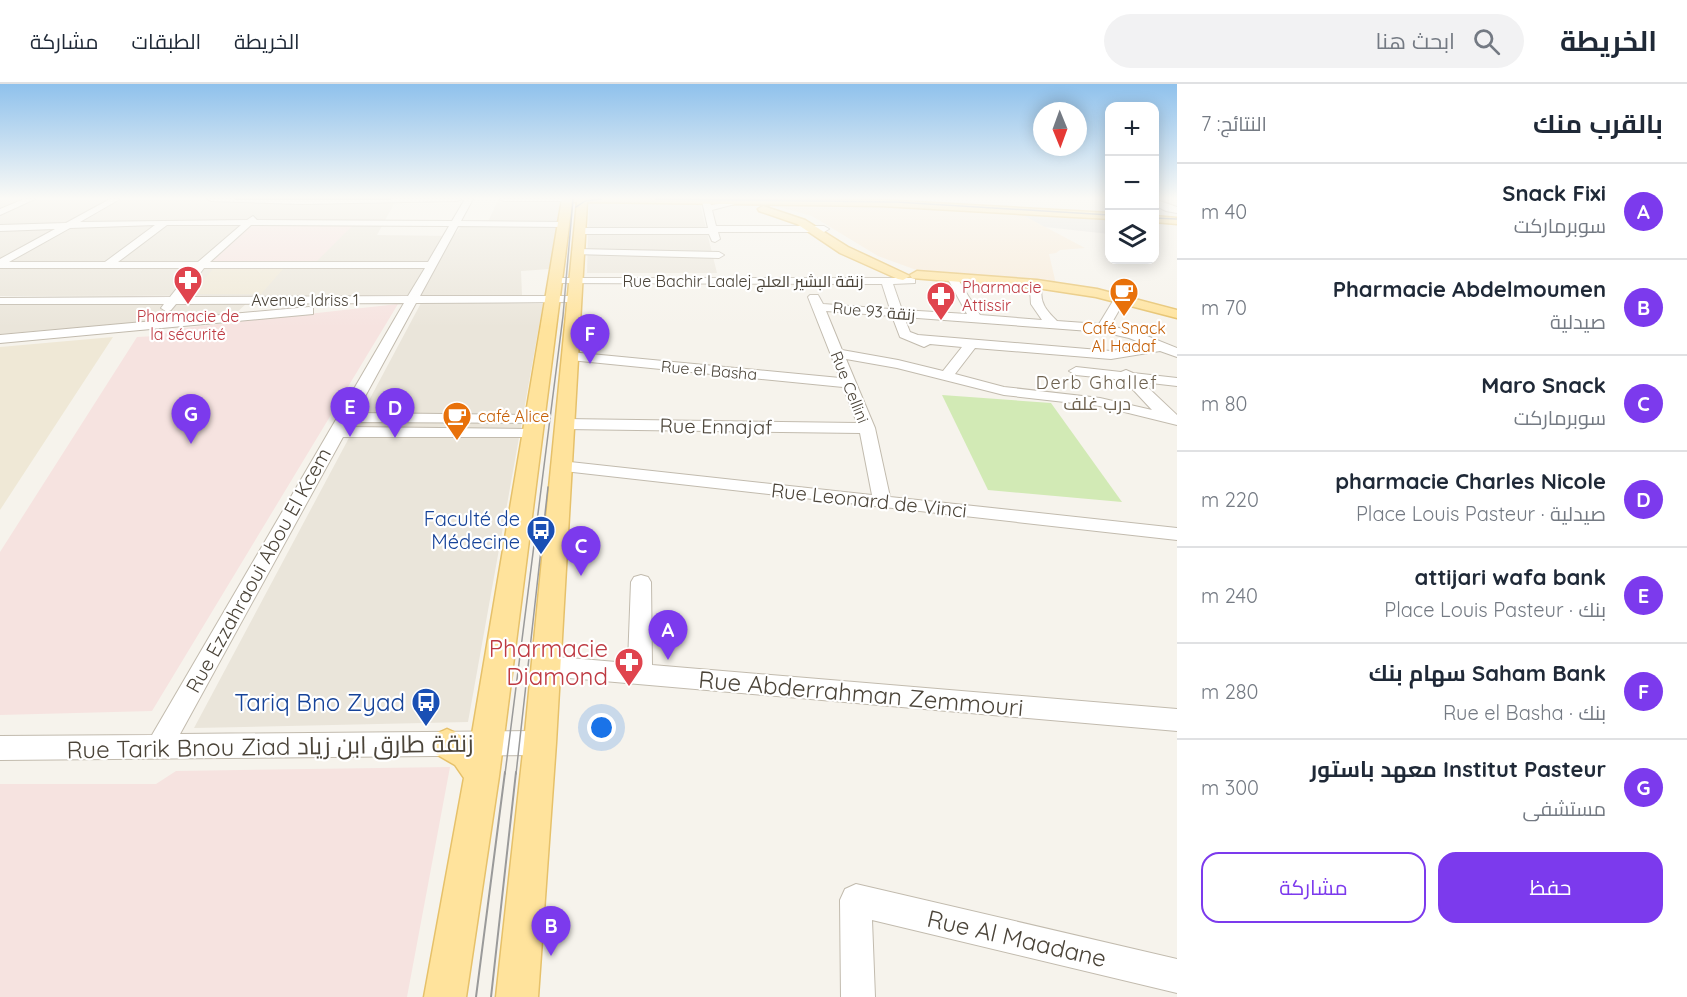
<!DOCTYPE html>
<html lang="ar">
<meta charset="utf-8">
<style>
:root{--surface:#fff;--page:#f2f2f3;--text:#1f2937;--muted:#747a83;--line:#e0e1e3;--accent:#7c3aed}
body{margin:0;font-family:Quicksand,Cairo,sans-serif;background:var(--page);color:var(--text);direction:rtl}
.controls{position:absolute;right:18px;top:18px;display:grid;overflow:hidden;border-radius:12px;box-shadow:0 3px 15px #0003}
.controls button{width:54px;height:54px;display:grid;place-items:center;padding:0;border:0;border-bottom:2px solid var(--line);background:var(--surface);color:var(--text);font:30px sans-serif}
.compass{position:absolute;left:1033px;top:18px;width:54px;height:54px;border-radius:50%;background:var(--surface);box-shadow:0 3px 15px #0003;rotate:179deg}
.you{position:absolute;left:602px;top:644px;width:21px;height:21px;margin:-15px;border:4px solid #fff;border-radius:50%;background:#1a73e8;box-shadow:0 0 0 9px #1a73e833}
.badge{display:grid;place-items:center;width:39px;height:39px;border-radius:50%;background:var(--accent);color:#fff;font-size:20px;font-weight:700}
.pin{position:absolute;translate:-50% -50px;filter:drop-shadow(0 2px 3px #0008)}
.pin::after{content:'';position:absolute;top:32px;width:21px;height:18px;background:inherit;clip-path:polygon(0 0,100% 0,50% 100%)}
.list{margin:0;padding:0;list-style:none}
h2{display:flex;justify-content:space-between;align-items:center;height:78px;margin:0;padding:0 24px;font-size:26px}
h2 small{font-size:20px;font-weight:400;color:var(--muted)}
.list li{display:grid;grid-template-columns:39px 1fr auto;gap:18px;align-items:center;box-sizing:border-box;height:96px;padding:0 24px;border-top:2px solid var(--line)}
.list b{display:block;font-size:22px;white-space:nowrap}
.list p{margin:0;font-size:20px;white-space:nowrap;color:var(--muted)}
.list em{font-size:20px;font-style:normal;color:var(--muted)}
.actions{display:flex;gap:12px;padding:18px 24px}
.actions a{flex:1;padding:14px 0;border:2px solid var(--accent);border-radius:18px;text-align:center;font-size:21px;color:var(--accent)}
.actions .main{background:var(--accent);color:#fff}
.icon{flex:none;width:33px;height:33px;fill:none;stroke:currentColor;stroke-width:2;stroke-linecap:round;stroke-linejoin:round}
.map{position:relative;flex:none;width:1177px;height:913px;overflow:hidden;direction:ltr}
header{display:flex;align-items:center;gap:36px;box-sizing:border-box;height:84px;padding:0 30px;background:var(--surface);border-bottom:2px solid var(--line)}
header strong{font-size:28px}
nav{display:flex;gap:33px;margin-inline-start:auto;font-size:21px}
.search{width:420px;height:54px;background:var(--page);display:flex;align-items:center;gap:15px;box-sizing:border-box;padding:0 21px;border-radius:33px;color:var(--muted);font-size:22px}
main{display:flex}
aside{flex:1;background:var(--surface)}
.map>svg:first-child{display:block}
</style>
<header>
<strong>الخريطة</strong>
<div class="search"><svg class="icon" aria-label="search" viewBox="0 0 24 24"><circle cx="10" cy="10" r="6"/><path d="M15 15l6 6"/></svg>ابحث هنا</div>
<nav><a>الخريطة</a><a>الطبقات</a><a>مشاركة</a></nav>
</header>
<main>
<aside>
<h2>بالقرب منك<small>النتائج: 7</small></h2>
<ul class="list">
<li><span class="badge">A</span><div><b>Snack Fixi</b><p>سوبرماركت</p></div><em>40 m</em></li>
<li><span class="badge">B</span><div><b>Pharmacie Abdelmoumen</b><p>صيدلية</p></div><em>70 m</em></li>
<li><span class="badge">C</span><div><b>Maro Snack</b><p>سوبرماركت</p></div><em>80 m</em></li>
<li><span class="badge">D</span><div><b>pharmacie Charles Nicole</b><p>صيدلية · Place Louis Pasteur</p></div><em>220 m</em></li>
<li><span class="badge">E</span><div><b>attijari wafa bank</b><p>بنك · Place Louis Pasteur</p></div><em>240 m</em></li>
<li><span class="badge">F</span><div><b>Saham Bank سهام بنك</b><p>بنك · Rue el Basha</p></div><em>280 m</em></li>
<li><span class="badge">G</span><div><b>Institut Pasteur معهد باستور</b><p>مستشفى</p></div><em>300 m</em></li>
</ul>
<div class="actions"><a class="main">حفظ</a><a>مشاركة</a></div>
</aside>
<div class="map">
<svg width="1177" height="913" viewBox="0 0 1177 913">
<rect width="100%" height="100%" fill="#f6f3ec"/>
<path fill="#eae5da" d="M0,115h180l100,5 115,-2 -18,33 76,1 9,-10h24l12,-26 62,1 -10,68 -29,2 1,24 -522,1z
M589,120h111l17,69h-130z
M247,219l-12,11 -235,20v-30z
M421,219l122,1 -75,418 -274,6z"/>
<path fill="#f7ead8" d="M765,119l172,4 80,5 68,36 -25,2 -4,3 -7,1 7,30 -29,-5 -108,-8 -41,-15 -66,-40z"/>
<path fill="#efe8d6" d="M284,184l-23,26h-70l22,-25z
M113,253l-113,173v-163z"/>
<path fill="#f6e3e0" d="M253,140l100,1 -36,36 -105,1z
M398,220l-246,407 -152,4v-163l137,-215 19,-1 27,-8z
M450,683l-43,230h-407v-213h156l20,-13z"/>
<path fill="#d2eab5" d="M942,311l109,8 71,99 -134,-12z"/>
<path fill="#e5e3e0" d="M1017,128l92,6v16l-64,-7z"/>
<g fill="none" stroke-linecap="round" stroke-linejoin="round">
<g stroke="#c2bbae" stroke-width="2">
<path id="minor" d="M24,115h11l-35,16v-6z
M110,115h10l-40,23 167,-2 6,-4 4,4 195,1 13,-22h8l-12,22 105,1 1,2 -4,3 -105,-1 -38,70h154l6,3 -6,3 -158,1 -60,110 178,2 5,2 3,3 -3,3 -188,-1 -3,5 184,2 6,2 2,3 -2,3h-195l-163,297 360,-3 9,4 4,8 -4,8 -9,4 -540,5v-24l152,-1 252,-432 -228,1 -5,6 -4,2 -6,-4 3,-4h-164v-6l170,-1 23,-29h-193v-9l55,-30 -55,2v-6l66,-2zM155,141l-50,37h-96l61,-34zM167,141h74l-43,37h-80zM251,141l198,1 -21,36h-218zM204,184h221l-17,28 -226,1z
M207,115h254l-4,2 -155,3 -91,-3z
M500,115h71l-4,2h-63z
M704,115h5l2,6 20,-3 4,2 -23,6 4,16h108l5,3 -5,3h-106l2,7 -5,3 -3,-1 -3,-7h-129l-5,-3 5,-3h128l-6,-27z
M1154,115l23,8v6l-11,-2 -12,-6z
M577,165l142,3 5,3 -5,3 -145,-4 -2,-2z
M554,194h357l4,1v4l-22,1 9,26 65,4 -18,-33 5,-3 5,3 21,34 62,5 -11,-16 -1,-16 6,-3 6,3c-3,15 5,23 15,33l42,3 17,-28h8l2,2 -16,28 27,6 40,16v9l-17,-6 -49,8 -136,-11 -20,26 49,13 96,11 52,12 -28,-30 -48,-5 -7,-4 7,-4 45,5 5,-2 7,3 44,5v8l-35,-4 35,33v10l-77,-19 -96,-11 -107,-27 -51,-9 29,69 15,69 287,31v12l-622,-70 -3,-4 3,-4 6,-1 311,34 -12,-62 -295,-4 -8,-5 8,-5 292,4 -14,-36 -273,-27 -7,-4 7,-4 270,26 -32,-81 2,-2h8l5,9 67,5 -8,-25 -332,-1v-4zM826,227l66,5 8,21 24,10 6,-3 32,3 -19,24 -45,-11 -56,-10zM904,233l199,15 26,6 18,7 -36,6 -193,-16 -8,-3z
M309,223l4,1v6l-313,29v-8z
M641,491l7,2 3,5 1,83 525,44v22l-631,-55 -8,-3 -4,-7 4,-7 8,-3 82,7 3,-81 3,-5z
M856,800l321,75v34l-305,-73 3,77h-34l-1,-97 5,-11z"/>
</g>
<g stroke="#e6c16a" stroke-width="3">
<path id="major" d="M562,115l319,1 229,13v6l-229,-13 -294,-4 -31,541 -18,254h-42l28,-254 53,-541h-5l-73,574 -33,221h-42l40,-219 -9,-13 -19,-11 -5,-10 5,-10 11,-5 24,11z
M763,122l42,14 43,27 62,29 -7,4 -5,-1 -58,-26 -43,-29 -38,-13 -1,-2z
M1154,132l23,2v6l-23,-2z
M917,187l120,9 60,9 80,21v8l-81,-21 -59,-9 -125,-10 -2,-3z"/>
</g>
<use href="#minor" fill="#fff" fill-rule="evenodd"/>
<use href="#major" fill="#ffe39c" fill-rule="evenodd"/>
<path stroke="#9a9a9a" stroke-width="1.5" d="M235,115h156
M656,115l240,3 214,13
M576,123l9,-6 16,-2
M1154,134l23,1
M505,690l58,-458 10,-117
M516,690l32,-287"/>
<path stroke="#9a9a9a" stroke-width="2" d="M476,913l29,-225
M491,913l25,-225"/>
</g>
<linearGradient id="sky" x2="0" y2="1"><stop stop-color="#8fc1ec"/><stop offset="0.47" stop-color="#fbfaf6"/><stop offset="1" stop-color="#fbfaf6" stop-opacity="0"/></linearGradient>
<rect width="1177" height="243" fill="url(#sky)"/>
<defs>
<g id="pharmacy-pin" transform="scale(1.5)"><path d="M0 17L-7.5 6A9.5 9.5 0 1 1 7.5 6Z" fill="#e0444e" stroke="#fff"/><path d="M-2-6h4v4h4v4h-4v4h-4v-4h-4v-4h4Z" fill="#fff"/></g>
<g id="cafe-pin" transform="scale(1.5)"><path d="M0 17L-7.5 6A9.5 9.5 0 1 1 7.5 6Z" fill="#e8710a" stroke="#fff"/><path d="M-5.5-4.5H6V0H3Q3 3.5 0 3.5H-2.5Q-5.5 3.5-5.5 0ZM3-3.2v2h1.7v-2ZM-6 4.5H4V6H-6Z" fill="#fff"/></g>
<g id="bus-pin" transform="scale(1.5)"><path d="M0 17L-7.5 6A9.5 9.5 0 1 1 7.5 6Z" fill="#1a4fb4" stroke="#fff"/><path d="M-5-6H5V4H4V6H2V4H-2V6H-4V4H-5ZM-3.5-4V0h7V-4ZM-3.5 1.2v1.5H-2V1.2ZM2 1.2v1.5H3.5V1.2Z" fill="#fff"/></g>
</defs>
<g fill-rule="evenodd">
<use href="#pharmacy-pin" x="188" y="196"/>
<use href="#cafe-pin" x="1124" y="208"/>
<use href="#pharmacy-pin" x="941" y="212"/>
<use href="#cafe-pin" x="457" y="332"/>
<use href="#bus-pin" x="541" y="446"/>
<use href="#pharmacy-pin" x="629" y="578"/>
<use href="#bus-pin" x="426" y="618"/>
</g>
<g text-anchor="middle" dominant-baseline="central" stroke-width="4.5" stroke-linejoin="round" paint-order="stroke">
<g font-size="16" fill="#4b4439" stroke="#fff">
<text x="743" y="197">Rue Bachir Laalej زنقة البشير العلج</text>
<text x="305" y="216">Avenue Idriss 1</text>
<text transform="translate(874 227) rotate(5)">Rue 93 زنقة</text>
<text transform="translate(709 286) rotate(5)">Rue el Basha</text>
<text transform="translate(850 303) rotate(68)">Rue Cellini</text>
</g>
<g font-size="16" fill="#be3a42" stroke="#fff" text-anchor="start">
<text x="962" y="203">Pharmacie<tspan x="962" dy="18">Attissir</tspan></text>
<text x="188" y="232" text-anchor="middle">Pharmacie de<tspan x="188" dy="18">la sécurité</tspan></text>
</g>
<g font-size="16" fill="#c56008" stroke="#fff">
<text x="1124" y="244">Café Snack<tspan x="1124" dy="18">Al Hadaf</tspan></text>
<text x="478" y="332" text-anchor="start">café Alice</text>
</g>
<g font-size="18" letter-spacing="1.5" fill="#6e6250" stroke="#fff">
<text x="1097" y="298">Derb Ghallef<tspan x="1097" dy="21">درب غلف</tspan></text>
</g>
<g font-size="20" fill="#4b4439" stroke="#fff">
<text transform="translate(716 342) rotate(1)">Rue Ennajaf</text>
<text transform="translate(869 416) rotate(6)">Rue Leonard de Vinci</text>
<text transform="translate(258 486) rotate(-61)">Rue Ezzahraoui Abou El Kcem</text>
</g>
<g font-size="20" fill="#164399" stroke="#fff" text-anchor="end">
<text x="520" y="434">Faculté de<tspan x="520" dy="23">Médecine</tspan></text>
</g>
<g font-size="24" fill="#be3a42" stroke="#fff" text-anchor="end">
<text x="608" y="564">Pharmacie<tspan x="608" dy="28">Diamond</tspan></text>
</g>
<g font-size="24" fill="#4b4439" stroke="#fff">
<text transform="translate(861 609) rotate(5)">Rue Abderrahman Zemmouri</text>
<text transform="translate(270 662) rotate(-1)">Rue Tarik Bnou Ziad زنقة طارق ابن زياد</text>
<text transform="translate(1017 854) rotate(13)">Rue Al Maadane</text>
</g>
<g font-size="24" fill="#164399" stroke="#fff" text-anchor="end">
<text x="405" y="618">Tariq Bno Zyad</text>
</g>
</g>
</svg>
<div class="controls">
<button>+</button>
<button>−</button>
<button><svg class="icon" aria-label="layers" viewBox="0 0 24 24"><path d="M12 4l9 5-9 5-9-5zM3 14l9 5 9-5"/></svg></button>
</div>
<svg class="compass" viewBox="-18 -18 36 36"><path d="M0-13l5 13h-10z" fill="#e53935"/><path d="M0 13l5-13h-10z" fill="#747a83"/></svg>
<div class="you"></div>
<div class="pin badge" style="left:668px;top:576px">A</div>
<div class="pin badge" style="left:551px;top:872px">B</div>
<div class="pin badge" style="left:581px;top:492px">C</div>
<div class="pin badge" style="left:395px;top:354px">D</div>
<div class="pin badge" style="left:350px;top:353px">E</div>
<div class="pin badge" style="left:590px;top:280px">F</div>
<div class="pin badge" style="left:191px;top:360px">G</div>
</div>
</main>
